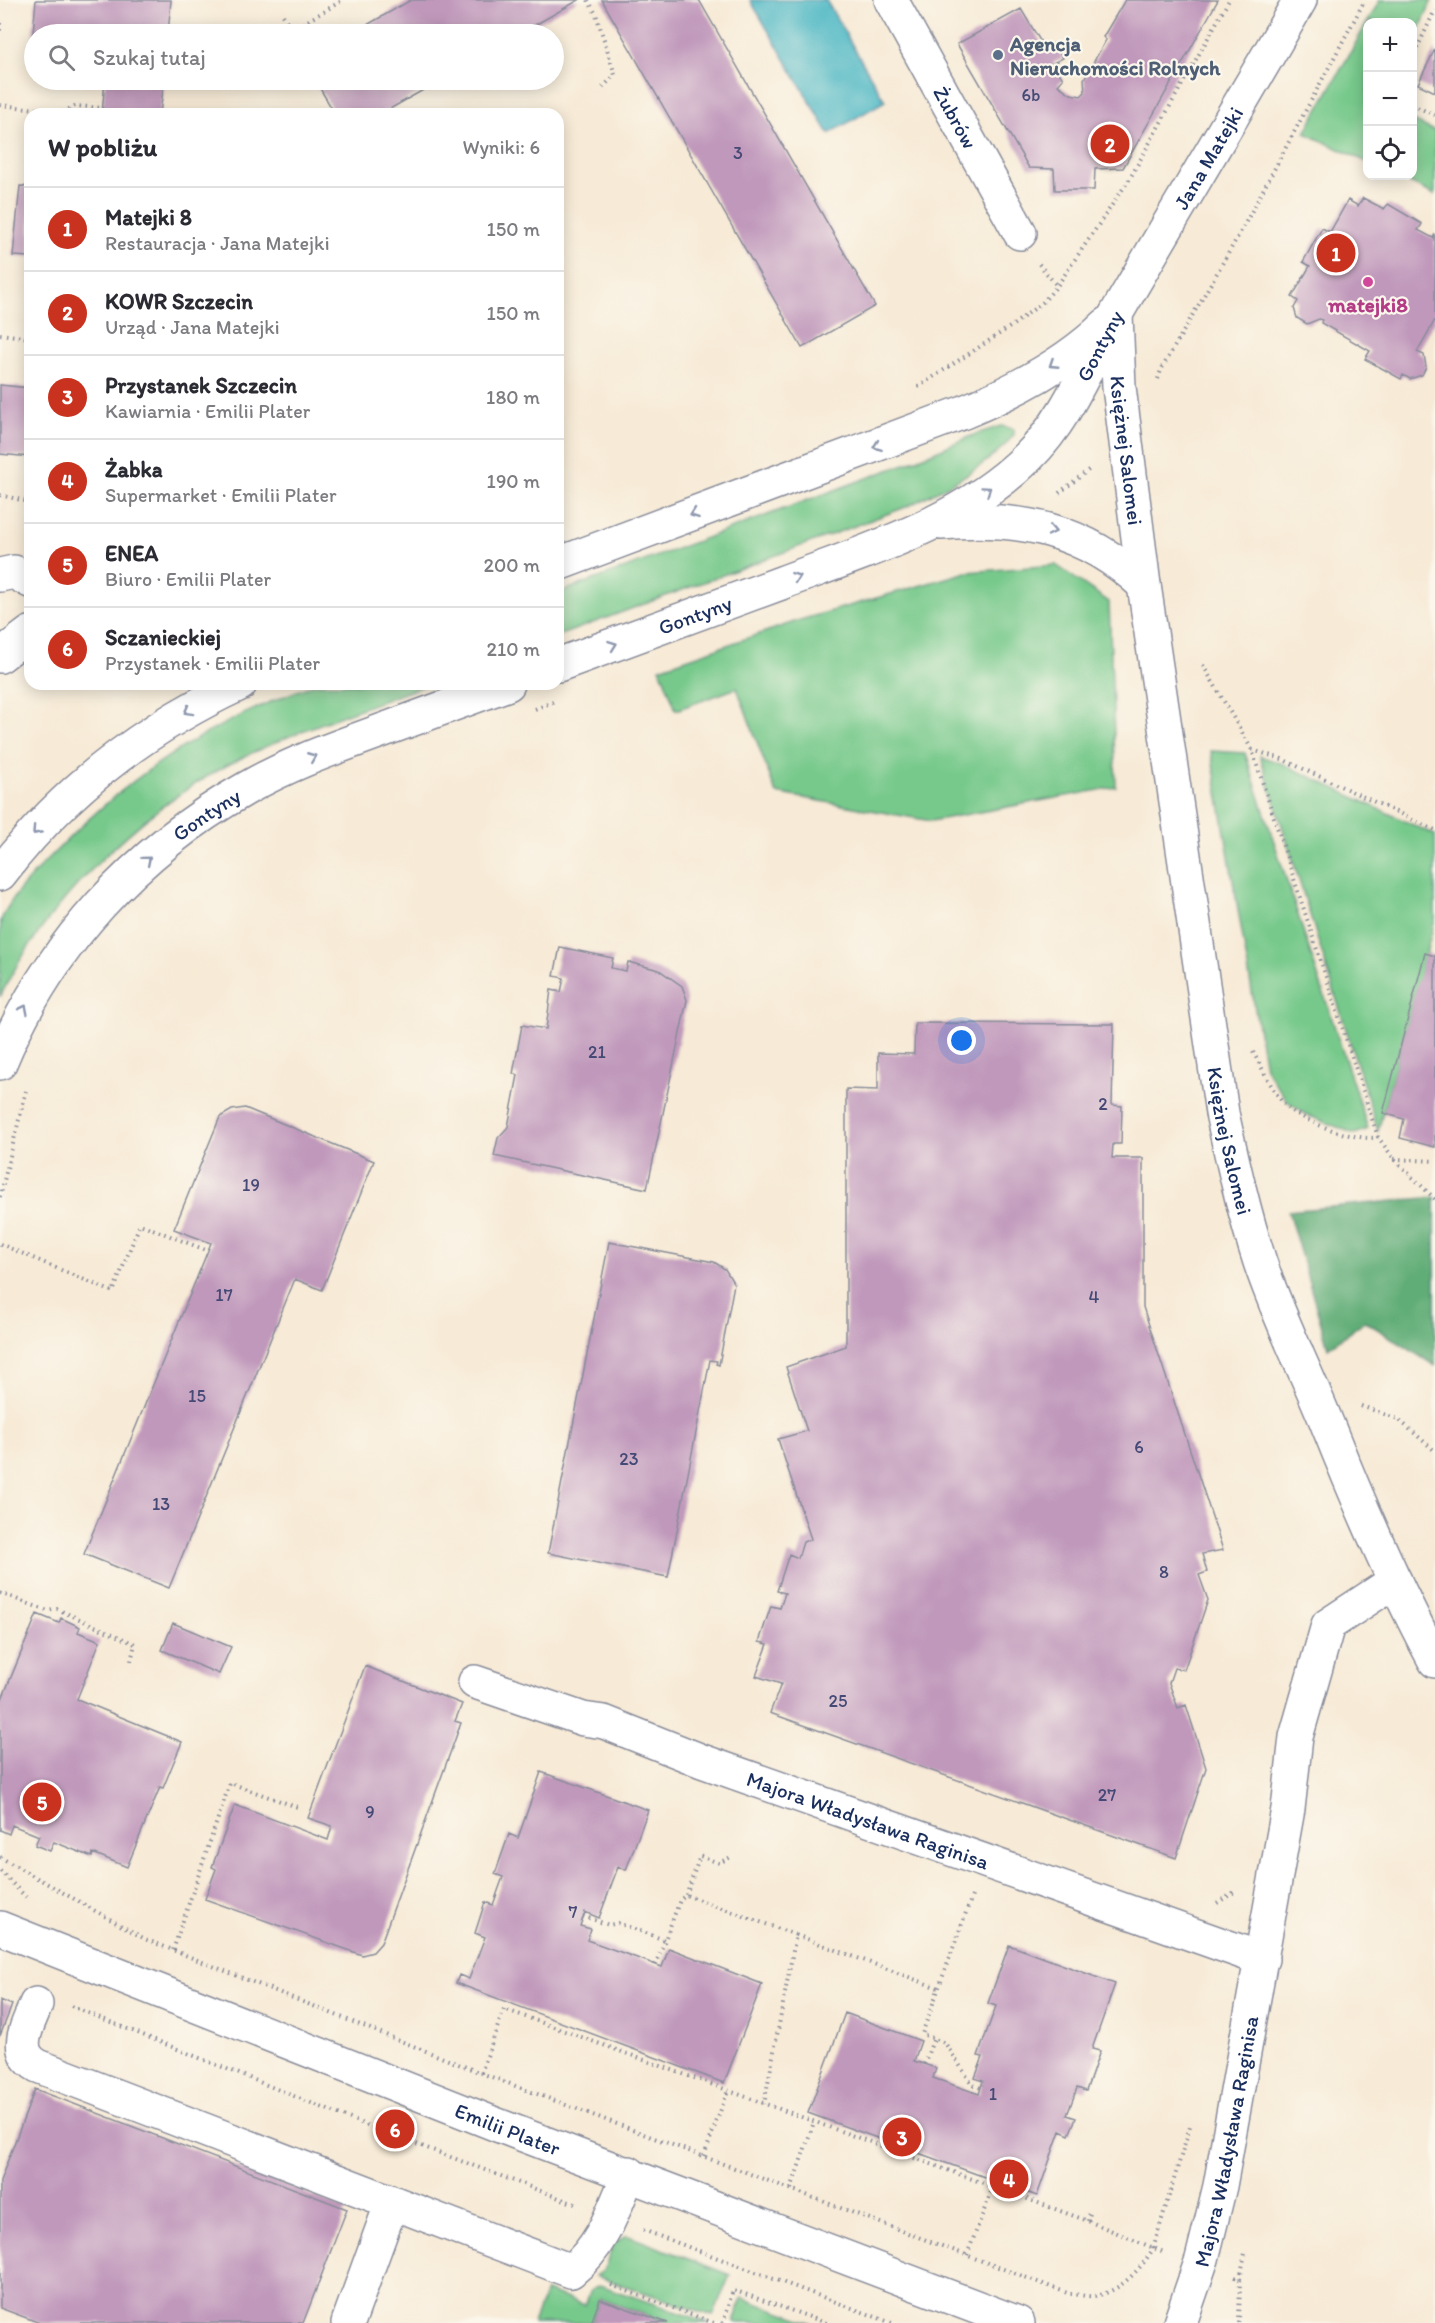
<!DOCTYPE html>
<html lang="pl">
<meta charset="utf-8">
<style>
:root{--surface:#fff;--page:#f7f7f7;--text:#2b2b33;--muted:#7c7c81;--line:#e1e1e2;--accent:#c8321e}
body{margin:0;font-family:Itim,sans-serif;background:var(--page);color:var(--text)}
.controls{position:absolute;right:18px;top:18px;display:grid;overflow:hidden;border-radius:12px;box-shadow:0 3px 15px #0003}
.controls button{width:54px;height:54px;display:grid;place-items:center;padding:0;border:0;border-bottom:2px solid var(--line);background:var(--surface);color:var(--text);font:30px sans-serif}
.you{position:absolute;left:962px;top:1041px;width:21px;height:21px;margin:-15px;border:4px solid #fff;border-radius:50%;background:#1a73e8;box-shadow:0 0 0 9px #1a73e833}
.badge{display:grid;place-items:center;width:39px;height:39px;border-radius:50%;background:var(--accent);color:#fff;font-size:20px;font-weight:700}
.pin{position:absolute;translate:-50% -50%;border:3px solid #fff;box-shadow:0 2px 6px #0006}
.list{margin:0;padding:0;list-style:none}
h2{display:flex;justify-content:space-between;align-items:center;height:78px;margin:0;padding:0 24px;font-size:26px}
h2 small{font-size:20px;font-weight:400;color:var(--muted)}
.list li{display:grid;grid-template-columns:39px 1fr auto;gap:18px;align-items:center;box-sizing:border-box;height:84px;padding:0 24px;border-top:2px solid var(--line)}
.list b{display:block;font-size:22px;white-space:nowrap}
.list p{margin:0;font-size:20px;white-space:nowrap;color:var(--muted)}
.list em{font-size:20px;font-style:normal;color:var(--muted)}
.icon{flex:none;width:33px;height:33px;fill:none;stroke:currentColor;stroke-width:2;stroke-linecap:round;stroke-linejoin:round}
.map{position:relative;flex:none;width:1435px;height:2323px;overflow:hidden}
.search{position:absolute;background:var(--surface);box-shadow:0 3px 15px #0003;left:24px;top:24px;width:540px;height:66px;display:flex;align-items:center;gap:15px;box-sizing:border-box;padding:0 21px;border-radius:33px;color:var(--muted);font-size:22px}
.panel{position:absolute;background:var(--surface);box-shadow:0 3px 15px #0003;left:24px;top:108px;width:540px;height:582px;border-radius:18px}
.map>svg:first-child{display:block}
</style>
<div class="map">
<svg width="1435" height="2323" viewBox="0 0 1435 2323">
<rect width="100%" height="100%" fill="#fbf7ec"/>
<filter id="ink" filterUnits="userSpaceOnUse"><feTurbulence type="fractalNoise" baseFrequency=".0167" numOctaves="2"/><feDisplacementMap in="SourceGraphic" scale="12" xChannelSelector="R" yChannelSelector="G"/><feConvolveMatrix kernelMatrix="1 2 1 2 8 2 1 2 1" color-interpolation-filters="sRGB"/></filter>
<filter id="wash" filterUnits="userSpaceOnUse"><feTurbulence type="fractalNoise" baseFrequency=".008" numOctaves="4" result="noise"/><feDisplacementMap in="SourceGraphic" scale="24" xChannelSelector="R" yChannelSelector="G"/><feGaussianBlur stdDeviation="1.35" result="paint"/><feColorMatrix in="noise" values="0 0 0 0 0 0 0 0 0 0 0 0 0 0 0 0 0 1.4 0 .05"/><feComposite in="paint" operator="in"/></filter>
<g filter="url(#wash)">
<rect width="100%" height="100%" fill="#f7ead6"/>
<path fill="#77c98b" stroke="#497c74" stroke-width="1.5" d="M1380,0h52l-19,45 -1,-23h-44l-1,140 -62,-29z
M1413,121l22,10v64l-40,-19h17z
M1001,426l13,3v6c-27,33 -70,53 -108,72l-348,129v-43l352,-131 66,-28z
M1056,565l53,37 7,185 -185,34 -155,-28 -39,-105 -61,22 -16,-42 140,-48 167,-48z
M315,684h114c-68,25 -138,48 -203,82 -89,47 -182,140 -226,231 0,-16 0,-66 1,-77 11,-26 37,-51 57,-71 78,-80 152,-126 257,-165z
M1211,751l34,2 123,376 -13,5 -48,-19 -20,-14 -22,-33z
M1260,756l23,8 152,71v85l-57,211z
M626,2235l104,40 -17,41 -117,-40 8,-6 9,-25z
M599,2286h4l106,37h-40l-69,-24 -9,24h-58l13,-32 39,14 6,-15z
M742,2298l70,25h-78z"/>
<path fill="#61ad77" stroke="#3e6e6a" stroke-width="1.5" d="M1435,1197v169l-70,-45 -37,27 -40,-137z"/>
<path fill="#48b6c3" stroke="#327290" stroke-width="1.5" d="M750,0h76l59,101 -56,33z"/>
<g id="blocks">
<path fill="#c098bb" d="M36,0h135l-3,34h-134v22h-3z
M411,0h168l-60,34h-168z
M602,0h97l176,306 -73,42z
M1125,0h93l-95,168 -28,1 -1,21h-39l-1,-21 -25,-1 -72,-124 64,-35 24,40 9,-6 9,15 -10,5 10,16 -5,6 13,9 10,2 4,-4 -1,-13 22,-39 -3,-3z
M1435,49v43l-17,-8z
M105,80h59l-4,34h-58z
M315,80h126l-60,34h-46z
M20,186l10,1v70l-17,-1z
M1363,198l21,11 4,-5 34,20 -4,6 15,8 2,-4v86l-18,32 7,3 2,12 -4,8 -12,4 -7,-4 -2,4 -36,-20 5,-8 -49,-28 1,-3 -3,-1 -12,5 -10,-6 -3,-10 4,-7 -6,-4 18,-31 -7,-4 19,-34 8,4 18,-32 10,6z
M0,385l30,3v69l-30,-3z
M560,947l53,11 -2,10 15,3 2,-9 31,8 23,16 5,14 -40,189 -153,-33 4,-18 10,-11 10,-52 -5,-1 9,-49 24,4 5,-39 10,2 3,-14 -10,-2z
M1425,953l10,3v191l-35,-9 4,-19 -21,-6z
M915,1023l199,1 -2,81 10,1 -1,38h-8l-1,14h31v149l80,243 -21,4 5,18 -8,3 9,25 -24,70 -10,-2 -5,15 9,25 8,-3 20,63 -30,90 -406,-145 11,-29 -25,-8 12,-32 -9,-2 12,-36 9,2 5,-15 -8,-2 12,-37 9,4 5,-16 8,-3 -33,-100 29,-8 -21,-64 60,-21v-257l32,1v-37l36,1z
M245,1108l129,53 -52,129 -27,-11 -126,309 -85,-34 127,-311 -37,-14 46,-112 12,-7z
M609,1242l105,20 11,7 9,15 -15,81 -3,-1 1,-3 -7,-1 -42,217 -120,-24z
M37,1614l22,9 2,-5 19,9 -2,5 22,9 -23,58 105,43 -19,46 -3,-1 -33,80 -34,-14 -1,4 -38,-15 -4,9 -15,-6 4,-9 -27,-11 -3,9 -9,-4v-126z
M173,1623l58,24 -12,27 -57,-24z
M365,1666l97,38 -7,17 6,2 -80,220 -8,9 -11,3 -157,-56 11,-30 -4,-2 23,-62 93,35 4,-14 -24,-8z
M541,1772l107,38 -22,60 -8,-3 -19,51 -14,-6 -5,14 11,3 -4,11 75,27 7,-19 93,36 -38,99 -268,-100 3,-8 10,4 16,-42 -10,-4 10,-31 8,3 10,-28 -8,-3 14,-40 9,4z
M1009,1945l106,39 -23,65 8,2 -14,40 -9,-3 -10,27 9,3 -7,17 -9,-4 -23,65 -229,-83 37,-100 76,28 -7,20 22,7 -3,10 46,16 4,-13 -8,-3 8,-21 -5,-1 18,-50 -8,-3z
M0,2000l12,5 -12,31z
M35,2089l312,120 -44,114h-263l-40,-15v-127z
M600,2299l68,24h-77z"/>
</g>
</g>
<g filter="url(#ink)">
<use href="#blocks" fill-opacity="0" stroke="#898c9a" stroke-width="1.5"/>
<g fill="none" stroke-linecap="round" stroke-linejoin="round">
<g stroke="#898c9a" stroke-width="36">
<g id="minor">
<path id="s1" d="M891,0l129,233"/>
<path id="s2" d="M1116,315l3,72 25,198 78,528c11,50 22,100 38,149 19,57 46,109 68,164 32,80 66,159 107,235"/>
<path d="M941,523c80,-7 143,6 203,62"/>
<path d="M558,564l406,-152c50,-21 103,-48 142,-87"/>
<path d="M0,575l14,-3 16,9"/>
<path d="M0,656l30,-23"/>
<path id="s3" d="M558,665c74,-27 148,-55 223,-82 85,-32 181,-60 247,-126 41,-40 60,-95 88,-143 61,-105 124,-209 184,-314"/>
<path d="M0,874c63,-83 145,-146 240,-190"/>
<path id="s4" d="M0,1063c48,-117 137,-213 247,-275 38,-22 79,-37 120,-52 47,-17 94,-35 141,-52"/>
<path id="s5" d="M475,1682l108,37 21,3 98,39 560,198"/>
<path id="s6" d="M0,1928l500,198 518,197"/>
<path d="M36,2004c-8,22 -25,47 2,62l533,205c31,-24 43,-62 58,-98"/>
<path d="M348,2323l44,-121"/>
<path id="s7" d="M1180,2323l22,-64 18,-73 68,-377 8,-72 32,-112 67,-44"/>
</g>
</g>
<path stroke="#898c9a" stroke-width="4" stroke-dasharray="1.5 4.5" stroke-linecap="butt" d="M588,0l8,14 19,61 -14,14
M283,15l9,15 51,-30
M0,23v10
M1412,59l23,-49
M0,105l63,7 2,2
M1412,105l23,10
M63,112l12,-6 28,2
M1039,264l18,22
M0,334l30,4
M1158,379l3,-9 79,-137 125,-233
M918,387l95,-62 30,-23 14,-16 72,-106 100,-180
M1059,493l32,-25
M0,495l30,7
M1203,665l49,85 126,387 16,22 41,40
M535,709l18,-7
M1252,750l30,9 153,71
M1253,1052c10,17 19,38 31,52 14,16 74,39 94,33
M1394,1159l41,2
M0,1197l26,-106
M0,1244l113,48 27,-68 68,27
M1361,1406l37,13 37,32
M0,1593l48,18 9,-2 78,35 -4,17
M0,1857l145,82 336,134 589,221c8,0 17,3 24,2 25,-3 47,-27 59,-47l37,-123
M0,1871l26,26
M686,1895l14,-39 19,7 12,-6
M972,1896l-50,138 23,9 27,41 9,4
M1217,1903l19,-12
M583,1916l26,9 9,-2 47,17 15,-40 6,-5 110,40 -32,169
M796,1935l142,53
M173,1950l57,-167 67,24
M655,1965l10,-25
M71,2006l287,116 217,82
M924,2064l10,-26
M481,2073l23,-64 584,212 78,32
M704,2156l24,-66
M791,2189l23,-67
M1088,2221l2,-8
M643,2230l249,93
M967,2255l26,-68
M1235,2277l5,2 -1,44
M1240,2279l5,-26
M611,2285l103,38
M723,2323l10,-33 94,33"/>
<use href="#minor" stroke="#fff" stroke-width="33"/>
</g>
<defs><path id="oneway-chevron" d="M-2-3.5L2.5 0L-2 3.5" fill="none" stroke-width="1.6" stroke-linecap="round" stroke-linejoin="round" transform="scale(1.5)"/></defs>
<g stroke="#8d97ae">
<use href="#oneway-chevron" transform="translate(1053 364) rotate(147)"/>
<use href="#oneway-chevron" transform="translate(877 446) rotate(160)"/>
<use href="#oneway-chevron" transform="translate(987 490) rotate(-35)"/>
<use href="#oneway-chevron" transform="translate(694 514) rotate(160)"/>
<use href="#oneway-chevron" transform="translate(1052 531) rotate(12)"/>
<use href="#oneway-chevron" transform="translate(796 577) rotate(-20)"/>
<use href="#oneway-chevron" transform="translate(613 645) rotate(-20)"/>
<use href="#oneway-chevron" transform="translate(188 711) rotate(151)"/>
<use href="#oneway-chevron" transform="translate(312 757) rotate(-22)"/>
<use href="#oneway-chevron" transform="translate(36 831) rotate(132)"/>
<use href="#oneway-chevron" transform="translate(147 860) rotate(-40)"/>
<use href="#oneway-chevron" transform="translate(24 1009) rotate(-63)"/>
</g>
</g>
<circle fill="#5c6f8a" stroke="#fbf7ec" stroke-width="2" cx="998" cy="55" r="6"/>
<circle fill="#d1479c" stroke="#fbf7ec" stroke-width="2" cx="1368" cy="282" r="6"/>
<g text-anchor="middle" dominant-baseline="central" stroke-width="4.5" stroke-linejoin="round" paint-order="stroke">
<g font-size="18" fill="#444975">
<text x="1031" y="95">6b</text>
<text x="738" y="153">3</text>
<text x="597" y="1052">21</text>
<text x="1103" y="1104">2</text>
<text x="251" y="1185">19</text>
<text x="224" y="1295">17</text>
<text x="1094" y="1297">4</text>
<text x="197" y="1396">15</text>
<text x="1139" y="1447">6</text>
<text x="629" y="1459">23</text>
<text x="161" y="1504">13</text>
<text x="1164" y="1572">8</text>
<text x="838" y="1701">25</text>
<text x="1107" y="1795">27</text>
<text x="370" y="1812">9</text>
<text x="573" y="1912">7</text>
<text x="993" y="2094">1</text>
</g>
<g font-size="21" font-weight="bold" fill="#4e5e75" stroke="#fbf7ec" text-anchor="start">
<text x="1010" y="43">Agencja<tspan x="1010" dy="24">Nieruchomości Rolnych</tspan></text>
</g>
<g font-size="21" fill="#1b2f5e" stroke="#fbf7ec">
<text stroke="none"><textPath href="#s1" startOffset="134">Żubrów</textPath></text>
<text stroke="none"><textPath href="#s3" startOffset="867">Jana Matejki</textPath></text>
<text stroke="none"><textPath href="#s3" startOffset="650">Gontyny</textPath></text>
<text stroke="none"><textPath href="#s2" startOffset="136">Księżnej Salomei</textPath></text>
<text stroke="none"><textPath href="#s3" startOffset="146">Gontyny</textPath></text>
<text stroke="none"><textPath href="#s4" startOffset="328">Gontyny</textPath></text>
<text stroke="none"><textPath href="#s2" startOffset="834">Księżnej Salomei</textPath></text>
<text stroke="none"><textPath href="#s5" startOffset="417">Majora Władysława Raginisa</textPath></text>
<text stroke="none"><textPath href="#s6" startOffset="546">Emilii Plater</textPath></text>
<text stroke="none"><textPath href="#s7" startOffset="188">Majora Władysława Raginisa</textPath></text>
</g>
<g font-size="21" font-weight="bold" fill="#b23c85" stroke="#fbf7ec">
<text x="1368" y="304">matejki8</text>
</g>
</g>
</svg>
<div class="controls">
<button>+</button>
<button>−</button>
<button><svg class="icon" aria-label="locate" viewBox="0 0 24 24"><circle cx="12" cy="12" r="6"/><path d="M12 2v4M12 18v4M2 12h4M18 12h4"/></svg></button>
</div>
<div class="you"></div>
<div class="pin badge" style="left:1336px;top:253px">1</div>
<div class="pin badge" style="left:1110px;top:144px">2</div>
<div class="pin badge" style="left:902px;top:2137px">3</div>
<div class="pin badge" style="left:1009px;top:2179px">4</div>
<div class="pin badge" style="left:42px;top:1802px">5</div>
<div class="pin badge" style="left:395px;top:2129px">6</div>
<div class="search"><svg class="icon" aria-label="search" viewBox="0 0 24 24"><circle cx="10" cy="10" r="6"/><path d="M15 15l6 6"/></svg>Szukaj tutaj</div>
<section class="panel">
<h2>W pobliżu<small>Wyniki: 6</small></h2>
<ul class="list">
<li><span class="badge">1</span><div><b>Matejki 8</b><p>Restauracja · Jana Matejki</p></div><em>150 m</em></li>
<li><span class="badge">2</span><div><b>KOWR Szczecin</b><p>Urząd · Jana Matejki</p></div><em>150 m</em></li>
<li><span class="badge">3</span><div><b>Przystanek Szczecin</b><p>Kawiarnia · Emilii Plater</p></div><em>180 m</em></li>
<li><span class="badge">4</span><div><b>Żabka</b><p>Supermarket · Emilii Plater</p></div><em>190 m</em></li>
<li><span class="badge">5</span><div><b>ENEA</b><p>Biuro · Emilii Plater</p></div><em>200 m</em></li>
<li><span class="badge">6</span><div><b>Sczanieckiej</b><p>Przystanek · Emilii Plater</p></div><em>210 m</em></li>
</ul>
</section>
</div>
